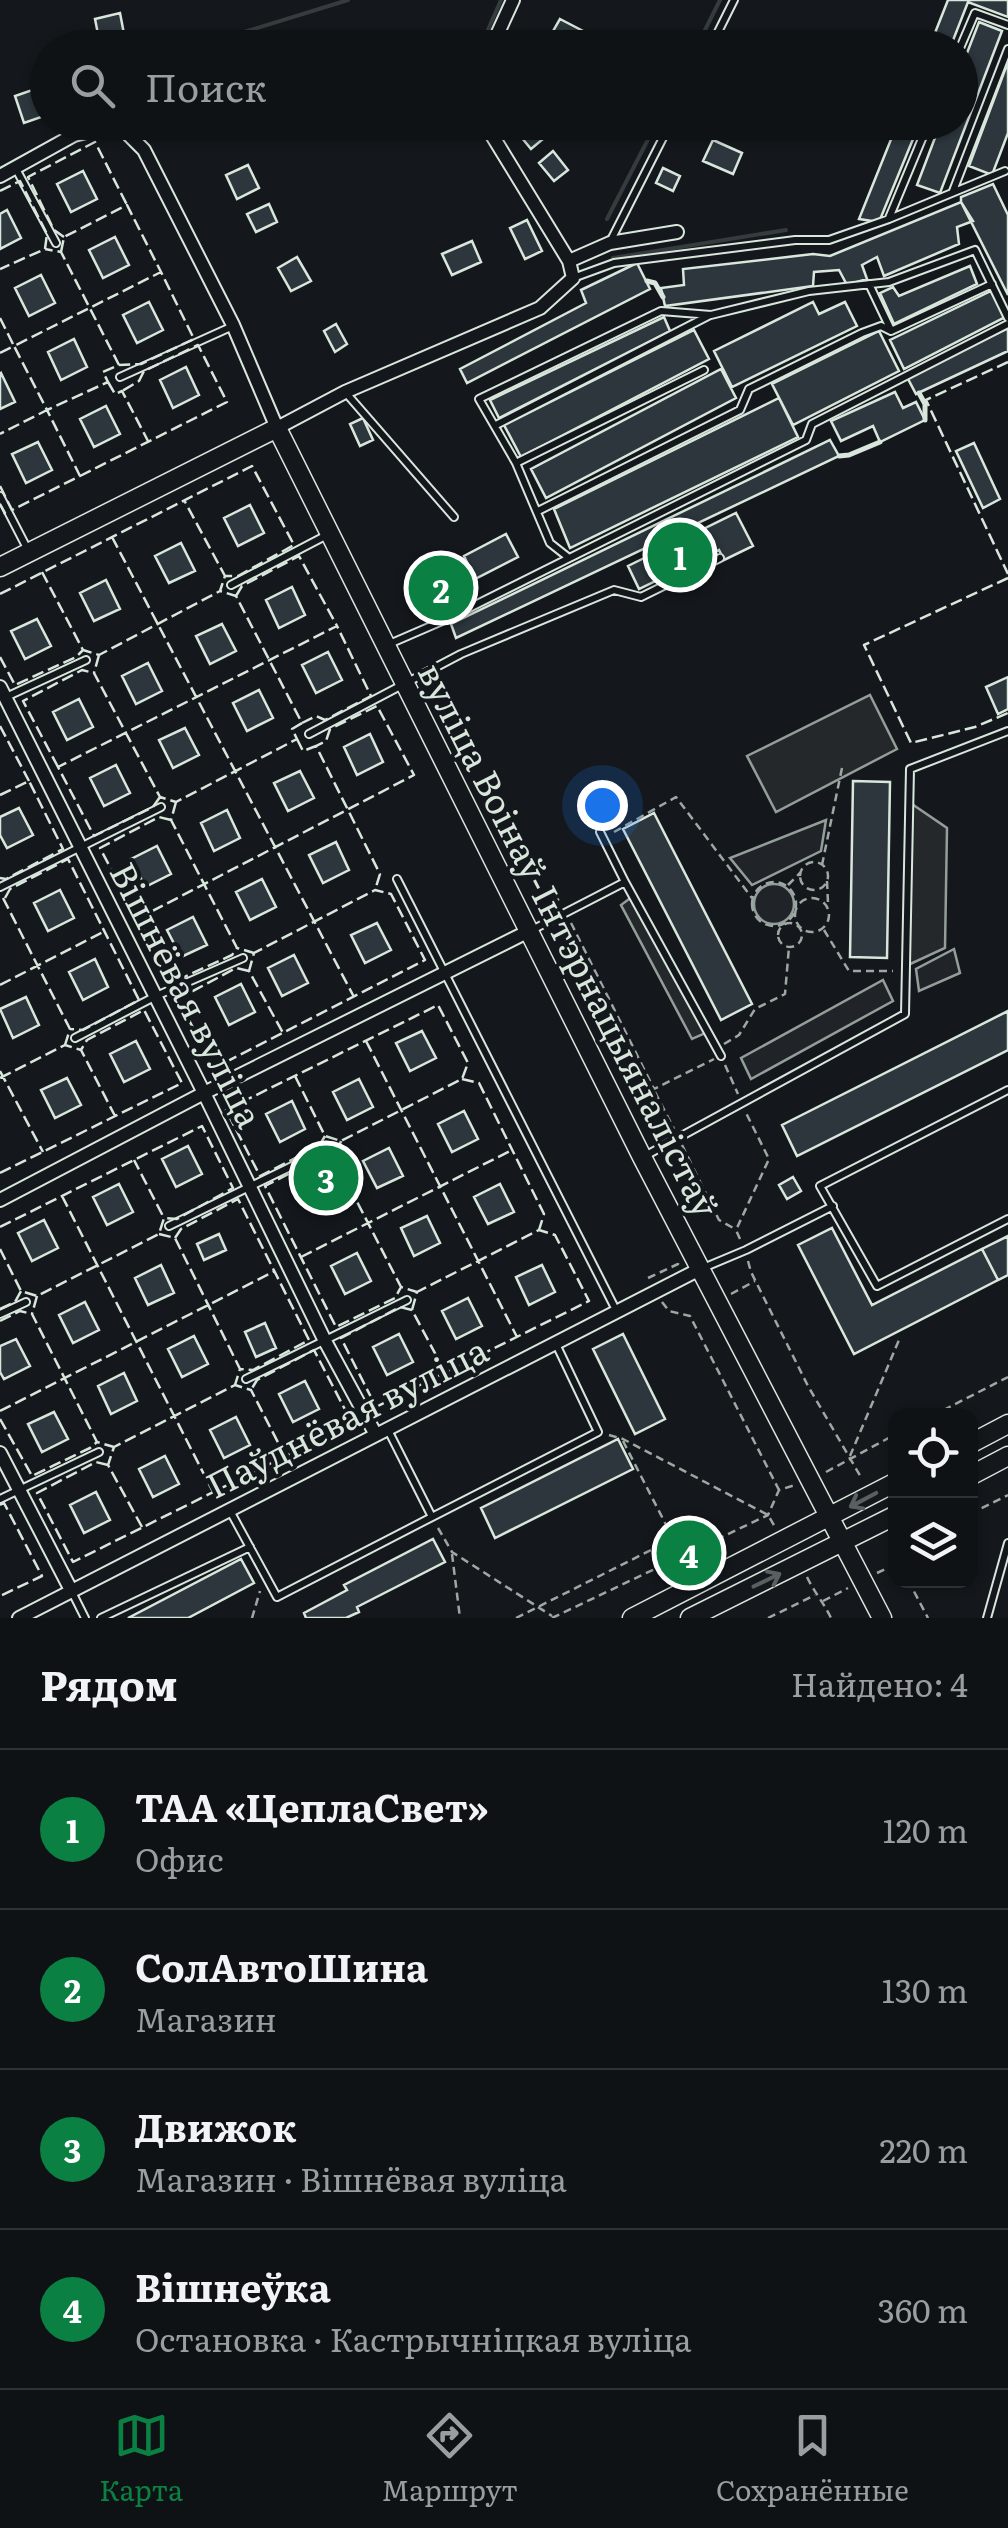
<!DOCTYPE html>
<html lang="ru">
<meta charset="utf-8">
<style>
:root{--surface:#0f1215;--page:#181b1e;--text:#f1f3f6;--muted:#9b9ea0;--line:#2f3234;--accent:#0b8043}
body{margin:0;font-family:Literata,serif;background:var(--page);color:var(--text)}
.controls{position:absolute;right:30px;bottom:30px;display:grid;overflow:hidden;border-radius:20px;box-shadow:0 2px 8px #0004}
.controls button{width:90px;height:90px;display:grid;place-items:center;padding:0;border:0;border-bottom:2px solid var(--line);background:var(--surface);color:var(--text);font:50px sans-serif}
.you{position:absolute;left:602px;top:805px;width:35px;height:35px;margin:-25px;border:8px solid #fff;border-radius:50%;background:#1a73e8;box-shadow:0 0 0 15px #1a73e833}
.badge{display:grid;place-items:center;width:65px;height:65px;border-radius:50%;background:var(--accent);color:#fff;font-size:32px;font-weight:700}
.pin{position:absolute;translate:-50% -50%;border:5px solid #fff;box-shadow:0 2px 10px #0006}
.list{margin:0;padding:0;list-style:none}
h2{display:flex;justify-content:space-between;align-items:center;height:130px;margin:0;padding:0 40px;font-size:42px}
h2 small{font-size:32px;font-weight:400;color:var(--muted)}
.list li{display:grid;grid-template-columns:65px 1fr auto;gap:30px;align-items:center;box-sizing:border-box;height:160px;padding:0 40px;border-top:2px solid var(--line)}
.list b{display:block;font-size:38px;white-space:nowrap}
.list p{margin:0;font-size:32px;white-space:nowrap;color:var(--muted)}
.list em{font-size:32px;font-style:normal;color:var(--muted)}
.icon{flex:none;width:55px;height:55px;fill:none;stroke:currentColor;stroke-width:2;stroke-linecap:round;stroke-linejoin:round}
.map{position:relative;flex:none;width:1008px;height:1618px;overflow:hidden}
.search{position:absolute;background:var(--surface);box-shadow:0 2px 8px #0004;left:30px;right:30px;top:30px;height:110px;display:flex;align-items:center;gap:25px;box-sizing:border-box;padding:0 35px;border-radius:55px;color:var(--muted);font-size:38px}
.sheet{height:770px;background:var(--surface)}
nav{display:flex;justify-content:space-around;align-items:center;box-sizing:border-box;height:140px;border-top:2px solid var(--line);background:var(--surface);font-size:28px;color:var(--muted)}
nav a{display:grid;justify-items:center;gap:5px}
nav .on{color:var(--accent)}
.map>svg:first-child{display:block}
</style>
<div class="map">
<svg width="1008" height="1618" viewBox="0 0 1008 1618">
<rect width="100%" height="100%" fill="#14181c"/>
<path fill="#202428" stroke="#939e99" stroke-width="2.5" d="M826,820l-5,31 -69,34 -22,-27z
M754 904a20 20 0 1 1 40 0a20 20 0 1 1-40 0Z
M954,949l6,24 -41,18 -3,-22z
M883,980l10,21 -142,78 -10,-21z"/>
<path fill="#24282b" stroke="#939e99" stroke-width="2.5" d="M870,695l27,54 -121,63 -29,-56z
M909,802l38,26 -2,120 -39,18z
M633,896l75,136 -16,7 -71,-134z"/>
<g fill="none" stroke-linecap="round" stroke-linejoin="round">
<path stroke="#363b3e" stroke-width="4" d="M215,41l133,-41
M480,48l21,-48
M696,48l24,-48
M607,219l50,-97
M613,258l173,-28"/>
</g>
<path fill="#2c363c" stroke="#d8e6dc" stroke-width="2.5" d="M948,0h60v17l-40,-15 -18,46h-21z
M120,13l5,26 -25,5 -5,-25z
M560,19l25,13 -8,16h-15l-14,-8z
M979,22l23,9 -62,162 -23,-8 24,-63h19v-51z
M1008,62v71l-16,42 -23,-9z
M38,88l9,27 -23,8 -9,-27z
M529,122h12l9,11 -19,16 -14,-17z
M898,122h22l-41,100 -20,-3z
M713,140l29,13 -9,21 -30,-13z
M553,151l15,19 -14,11 -15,-18z
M248,165l11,23 -22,11 -11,-24z
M663,168l17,8 -7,15 -17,-8z
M83,171l14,28 -26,13 -14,-28z
M993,184l15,31v80l-47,-93v-5z
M961,202l12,19 -16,6 2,17 -75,32 -7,-19 -15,8 5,14 -20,6 -8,-15 -25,2 -1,14 -148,20 -4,-18 23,-3 -1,-16 130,-15 17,2z
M269,204l8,18 -21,10 -9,-18z
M7,210l14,28 -21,11v-35z
M527,220l15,31 -17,8 -15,-31z
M115,237l14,28 -26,13 -14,-28z
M472,241l9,21 -29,13 -10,-21z
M297,257l14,24 -20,10 -13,-23z
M637,263l13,26 -183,94 -7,-14 126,-66 -5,-13z
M970,266l7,18 -83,40 -14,-31 13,-6 6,9z
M41,275l14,28 -26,13 -14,-28z
M991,291l16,25 -103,53 -14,-29z
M149,302l14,28 -26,13 -14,-28z
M813,302l6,12 26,-12 12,24 -125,61 -18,-36z
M664,317l6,14 -171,87 -9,-18z
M336,324l11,20 -12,8 -11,-21z
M1008,328v23l-92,43 -9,-17z
M694,330l15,29 -188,98 -17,-32z
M879,331l20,40 -106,54 -21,-41z
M74,339l13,28 -26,13 -13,-28z
M186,367l13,28 -26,13 -13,-28z
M721,369l15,29 -190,100 -15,-29z
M1,373l14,29 -15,7v-35z
M895,392l8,16 13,-6 9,18 -45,22 -7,-16 -32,15 -10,-20z
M779,398l19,39 -228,111 -16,-39z
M106,406l14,28 -26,13 -14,-28z
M363,418l10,22 -13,6 -10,-22z
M830,440l9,16 -383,182 -5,-14z
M38,442l14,28 -26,13 -14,-29z
M974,443l26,56 -17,9 -27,-57z
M250,505l14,28 -26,13 -14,-28z
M736,513l17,33 -29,14 -5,-10 -80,39 -11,-23z
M506,534l12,23 -43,22 -11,-23z
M181,543l14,28 -26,12 -14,-27z
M106,580l14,29 -26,12 -14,-28z
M292,587l13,28 -26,13 -13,-28z
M37,619l14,27 -26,13 -14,-28z
M222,624l14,27 -26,13 -14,-28z
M328,652l14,28 -26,13 -14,-28z
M148,663l14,28 -26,13 -14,-28z
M1008,677v32l-10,5 -12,-27z
M259,690l14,28 -26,13 -14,-28z
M79,699l14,28 -26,13 -14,-28z
M185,728l14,27 -26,13 -14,-28z
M370,734l13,28 -26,13 -13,-28z
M116,765l14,28 -26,13 -14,-28z
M300,771l14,27 -26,13 -14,-28z
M853,781l37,1 -3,176 -37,-1z
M19,808l14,27 -26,13 -7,-13v-18z
M227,810l13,28 -26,13 -13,-28z
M654,813l98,191 -31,16 -98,-191z
M336,842l13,28 -26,13 -14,-28z
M157,846l14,28 -26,13 -14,-28z
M262,879l14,28 -26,13 -14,-28z
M60,890l14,28 -26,13 -14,-28z
M193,917l14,28 -26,12 -14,-27z
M377,923l14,27 -26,13 -14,-28z
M294,955l14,28 -26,13 -14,-28z
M95,959l13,28 -25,13 -14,-28z
M241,984l14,28 -26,13 -14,-28z
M26,997l13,28 -26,13 -13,-29z
M1008,1011v39l-211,106 -15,-31z
M422,1031l14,27 -26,13 -14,-28z
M136,1041l14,28 -26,13 -14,-28z
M67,1078l14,27 -26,13 -14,-28z
M359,1079l14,28 -26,13 -14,-28z
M292,1101l13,28 -25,13 -14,-28z
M464,1111l14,28 -26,13 -14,-28z
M188,1146l14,28 -26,13 -14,-28z
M389,1148l14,28 -26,12 -14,-27z
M334,1162l9,20 -25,12 -10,-19z
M793,1177l8,14 -14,8 -8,-14z
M119,1184l14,28 -26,13 -14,-28z
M500,1184l14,28 -26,12 -14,-27z
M427,1216l13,27 -26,13 -13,-28z
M44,1220l14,28 -26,13 -14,-28z
M832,1228l40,77 110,-56 16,31 -144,74 -56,-109z
M219,1234l7,16 -22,10 -7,-16z
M1008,1236v39l-10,5 -16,-31z
M357,1253l14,28 -26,13 -14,-28z
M161,1265l13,28 -26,12 -13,-27z
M542,1265l13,27 -26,13 -13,-28z
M468,1298l14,28 -26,13 -14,-28z
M85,1302l14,28 -26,13 -14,-28z
M265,1323l11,25 -20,9 -11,-25z
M399,1334l14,28 -26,13 -14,-28z
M623,1334l42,85 -30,15 -42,-85z
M194,1336l14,28 -26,13 -14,-28z
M16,1339l14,27 -26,13 -4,-7v-26z
M124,1373l13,28 -26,13 -13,-28z
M305,1381l14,28 -26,13 -14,-28z
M54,1412l14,27 -26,13 -14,-28z
M236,1417l14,28 -26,13 -14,-28z
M618,1439l15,30 -138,69 -14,-30z
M165,1456l14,28 -26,13 -14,-28z
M96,1492l14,28 -26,13 -14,-28z
M433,1539l12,23 -88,45 2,5 -13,6h-40l-2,-5 43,-23 -3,-5z
M241,1559l13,24 -66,35h-60z"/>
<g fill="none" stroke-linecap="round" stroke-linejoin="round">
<g stroke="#d8e6dc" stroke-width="10">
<path id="lane" d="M710,48l24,-48
M960,48l15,-35 33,12
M16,169l40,74
M953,191l55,-142
M889,218l40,-96
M610,242l61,-120
M573,278l41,-15 181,-23h34l60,-21 116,-48
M869,284l21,44
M120,377l113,-51
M346,393l108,124
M496,425l214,-110
M516,463l188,-93
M0,496l29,56
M538,511l202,-101 9,-21 113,-56 19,-7 10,5 101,-47
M569,558l-19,-15 -34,-80 -37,-64 182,-88 50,4 98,-24 80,-9 86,-32 33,68
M231,585l96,-50
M387,645l60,-26 359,-179 6,-16 196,-100
M6,697l80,-37
M309,734l152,-80 153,-64 27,7 79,-39
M600,832l25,50
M397,879l219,431
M0,887l161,-80
M532,930l93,-48 96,174
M75,1038l81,-42 87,-38
M1008,1090l-188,96 57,100 131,-67
M643,1157l262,-143 5,-245 98,-38
M169,1226l160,-78
M703,1268l43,-18 87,-44
M0,1314l26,-12
M246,1379l161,-79
M0,1499l99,-47
M229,1509l48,88 155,-80 -44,-87
M432,1517l166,-85 -42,-88
M72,1592l13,26
M101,1618l149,-71
M987,1618l21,-75"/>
</g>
<g stroke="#d8e6dc" stroke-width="16">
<path id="street" d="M491,48l22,-48
M0,176l74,-41 44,-11 26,26 89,175 44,103 68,-36 195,-84 33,-30 -4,-17 -85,-139
M569,261l41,-18 67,-11
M0,687l204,406 121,248 51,94
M0,1200l204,-107 325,-162
M0,1453l72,139
M19,1618l681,-349"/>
</g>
<g stroke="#d8e6dc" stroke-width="21">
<path id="secondary" d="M0,567l277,-139 365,729 240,461
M970,1444l38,-20
M970,1476l38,-20
M632,1618l264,-136
M690,1618l206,-103"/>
</g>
<path stroke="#9da8a2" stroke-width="2.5" stroke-dasharray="8 5" stroke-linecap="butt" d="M614,832l62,-35 76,101
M800 876a14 14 0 1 1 28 0a14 14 0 1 1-28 0Z
M822,865l20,-97
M827,881l1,22
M752 904a22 22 0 1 1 44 0a22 22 0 1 1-44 0Z
M788,885l12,-12
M795 915a17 17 0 1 1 34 0a17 17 0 1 1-34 0Z
M534,899l18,-10 8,14
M778 935a12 12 0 1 1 24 0a12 12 0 1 1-24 0Z
M571,923l83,166 60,-30
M824,930l25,41h44
M724,1044l15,-9 16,-26 30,-15 4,-47
M725,1065l13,29
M655,1092l19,37
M682,1145l37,75 16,9
M740,1239l-4,-9 33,-71 -24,-48
M748,1261l3,11 57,114 54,93
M648,1278l30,-14v-4
M731,1294l24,-13
M662,1302l7,9 21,5 89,174
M932,1416l76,-39
M609,1435l14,4 145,76 7,12
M623,1441l58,113
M850,1456l49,-116
M826,1472l70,-38
M970,1514l38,-19
M438,1528l14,24 100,64
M452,1554l8,64
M877,1573l19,-9
M807,1577c7,15 17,26 24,41
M908,1580l20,38
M823,1601l25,-13
M252,1618l8,-27
M516,1618l157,-79
M552,1618l216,-103 11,-25 16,-5
M768,1618l47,-23"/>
<use href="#lane" stroke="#14181c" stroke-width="6"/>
<use href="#street" stroke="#14181c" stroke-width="12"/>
<use href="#secondary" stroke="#14181c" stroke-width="18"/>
<path stroke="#d8e6dc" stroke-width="2.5" stroke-dasharray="12 5" stroke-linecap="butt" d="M0,191l20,-10 27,53 -2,15 -45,20
M64,237l-10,-7 -26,-53 67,-35 32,63
M61,252l3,-15 63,-32 34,67
M0,318l14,28 147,-74 33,67 -53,25 -22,1
M0,353l14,-7 33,64 -47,24
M1008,362l-82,38 82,174
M108,382l7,12 7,-3 26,50
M80,476l147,-74 -29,-57 -54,26 -5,10 -17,10
M0,486l12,24 68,-34 -33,-66 61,-28 -5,-10 16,-7 -58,-113 -16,-3
M0,504l5,9 -5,3
M112,537l242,460
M42,572l41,78 16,5 121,-64 5,-15 -41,-76
M1008,578l-144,67 47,98 64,-16 33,-14
M0,594l252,-128 42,79 -56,31h-13
M236,596l6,-10 57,-30 38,70
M99,655l-5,18 66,124 16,5 121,-63 -5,-10 10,-6 -66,-127 -16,-5
M0,657l15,28 61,-28 7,-7
M0,726l29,55
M297,739l6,12 13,-5 64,128 -5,16
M58,767l-35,-66 59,-31 12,3
M0,795l29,-14 34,68 -57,30 -6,-1
M160,797l-7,10 -59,29 -36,-69 279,-141 34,70 -46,24 -9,-4 -14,7
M176,802l-5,18 66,128 17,5
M171,820l-12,-3 -59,31 71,135 61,-28 5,-7
M3,898l67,131 -5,16
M5,898l5,-9 58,-30 71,141 -56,30 -13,-1
M137,919l277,-144 -37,-69 -47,23 -4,12 -10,5
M249,971l-13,-3 -58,31 36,69 211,-108 -34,-66 -16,-4 -121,63 -5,18 34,62
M0,985l105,-54
M366,1041l151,296
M0,1071l43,81
M295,1076l30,60 16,5 121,-62 6,-16 -30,-58 -212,105 34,66 59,-30 6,-10
M0,1078l65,-33 16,5 34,66
M462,1079l17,4 65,131 -5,16
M341,1141l-6,18 66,128 16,5
M335,1159l-11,-3 -59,30 71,141 59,-29 6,-11
M0,1173l182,-90 -38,-73 -57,30 -6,10
M62,1196l151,296
M0,1227l202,-101 31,62 -56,31 -13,-1
M159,1234l16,4 65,131 -5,16
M175,1238l6,-9 57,-30 71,141 -56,30 -13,-1
M0,1249l21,42 16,5 122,-62 5,-16 -30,-58
M301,1257l211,-107
M37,1296l-5,18 65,128 17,5
M0,1309l15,-7 6,-11
M412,1310l-12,-3 -59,31 35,69 213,-106 -34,-66 -16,-5 -122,62 -5,18 33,62
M0,1321l20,-10 12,3
M0,1411l275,-140
M0,1419l32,57 58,-28 7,-6
M108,1465l-12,-3 -59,31 36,69 279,-139 -38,-73 -57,30 -6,10
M0,1505l4,-2 38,73 -42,20
M142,1527l-34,-62 6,-18 121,-62 16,5 34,66"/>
<path stroke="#d8e6dc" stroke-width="5" d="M647,281l8,2 8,14
M919,393l6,11v16
M839,456l10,-1 31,-13"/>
</g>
<defs><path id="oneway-shaft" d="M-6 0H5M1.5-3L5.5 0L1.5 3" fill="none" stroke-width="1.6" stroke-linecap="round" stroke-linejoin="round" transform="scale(2.5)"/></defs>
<g stroke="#59605f">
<use href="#oneway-shaft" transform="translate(863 1500) rotate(152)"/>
<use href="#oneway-shaft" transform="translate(767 1580) rotate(-26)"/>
</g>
<g text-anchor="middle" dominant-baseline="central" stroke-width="8" stroke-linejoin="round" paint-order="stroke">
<g font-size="35" fill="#d8e6dc" stroke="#14181c">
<text transform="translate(570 939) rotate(63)">вуліца Воінаў-Інтэрнацыяналістаў</text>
<text transform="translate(188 994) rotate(63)">Вішнёвая вуліца</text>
<text transform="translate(346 1416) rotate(-27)">Паўднёвая вуліца</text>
</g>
</g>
</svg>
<div class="controls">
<button><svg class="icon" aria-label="locate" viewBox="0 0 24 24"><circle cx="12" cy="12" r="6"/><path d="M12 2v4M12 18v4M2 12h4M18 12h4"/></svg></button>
<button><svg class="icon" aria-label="layers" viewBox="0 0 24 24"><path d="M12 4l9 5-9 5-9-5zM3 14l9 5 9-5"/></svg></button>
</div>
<div class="you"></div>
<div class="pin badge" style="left:680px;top:555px">1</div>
<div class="pin badge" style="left:441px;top:588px">2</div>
<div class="pin badge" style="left:326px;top:1178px">3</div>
<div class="pin badge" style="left:689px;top:1553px">4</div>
<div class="search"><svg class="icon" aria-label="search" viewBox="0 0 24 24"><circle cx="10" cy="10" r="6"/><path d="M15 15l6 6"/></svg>Поиск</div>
</div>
<section class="sheet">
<h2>Рядом<small>Найдено: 4</small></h2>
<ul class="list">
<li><span class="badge">1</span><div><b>ТАА «ЦеплаСвет»</b><p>Офис</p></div><em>120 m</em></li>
<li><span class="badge">2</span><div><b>СолАвтоШина</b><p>Магазин</p></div><em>130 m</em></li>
<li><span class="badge">3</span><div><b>Движок</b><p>Магазин · Вішнёвая вуліца</p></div><em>220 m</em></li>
<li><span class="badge">4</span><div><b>Вішнеўка</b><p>Остановка · Кастрычніцкая вуліца</p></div><em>360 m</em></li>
</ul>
</section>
<nav>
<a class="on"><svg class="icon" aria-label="map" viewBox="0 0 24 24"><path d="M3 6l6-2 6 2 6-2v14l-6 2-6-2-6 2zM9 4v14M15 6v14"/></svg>Карта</a>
<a><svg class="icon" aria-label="directions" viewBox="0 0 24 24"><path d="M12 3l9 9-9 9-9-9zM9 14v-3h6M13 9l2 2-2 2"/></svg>Маршрут</a>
<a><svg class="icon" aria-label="saved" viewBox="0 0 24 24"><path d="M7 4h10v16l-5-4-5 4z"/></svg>Сохранённые</a>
</nav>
